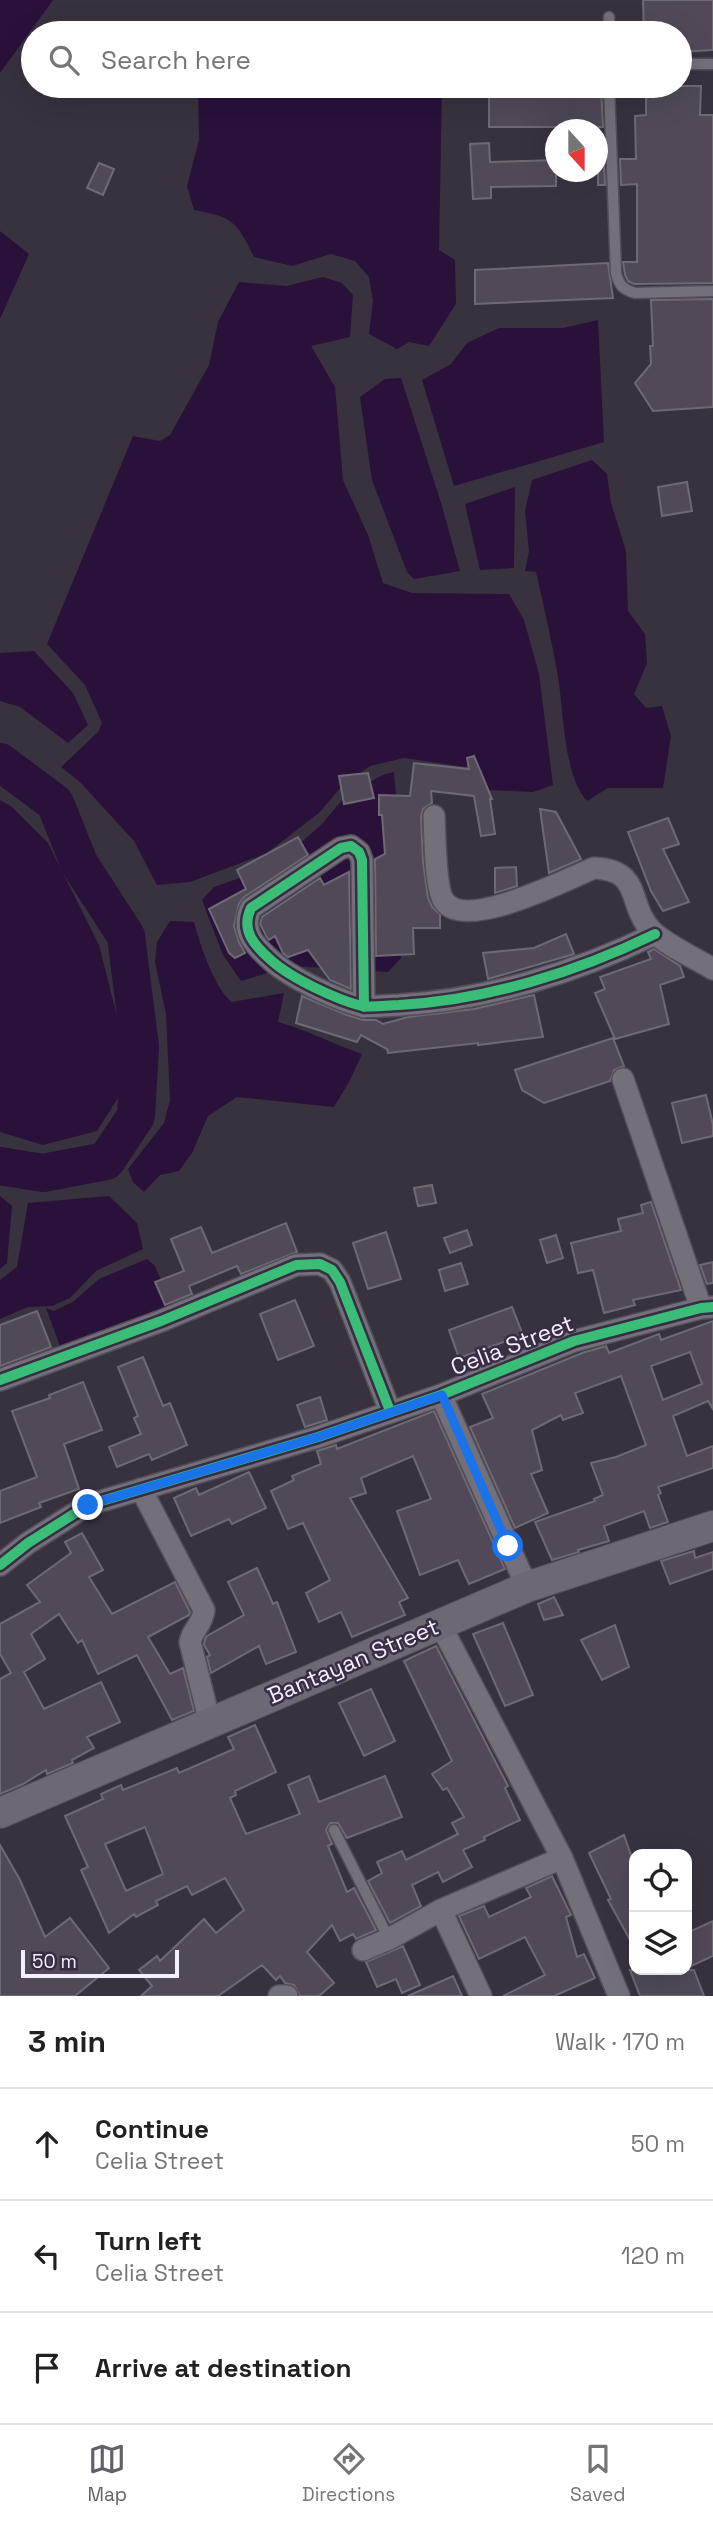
<!DOCTYPE html>
<meta charset="utf-8">
<style>
:root{--surface:#fff;--page:#f2f2f2;--text:#202124;--muted:#757577;--line:#e0e0e0;--accent:#626068}
body{margin:0;font-family:"Space Grotesk",sans-serif;background:var(--page);color:var(--text)}
.controls{position:absolute;right:21px;bottom:21px;display:grid;overflow:hidden;border-radius:14px;box-shadow:0 7px 28px #0002}
.controls button{width:63px;height:63px;display:grid;place-items:center;padding:0;border:0;border-bottom:2px solid var(--line);background:var(--surface);color:var(--text);font:35px sans-serif}
.compass{position:absolute;left:545px;top:119px;width:63px;height:63px;border-radius:50%;background:var(--surface);box-shadow:0 7px 28px #0002;rotate:159deg}
.scale{position:absolute;left:21px;bottom:18px;width:158px;box-sizing:border-box;padding-left:7px;border:4px solid #f5eefd;border-top:0;font-size:19px;line-height:24px;white-space:nowrap;color:#f5eefd;-webkit-text-stroke:5px #382d44;paint-order:stroke}
.stop{position:absolute;width:21px;height:21px;margin:-16px;border:5px solid #1a73e8;border-radius:50%;background:#fff}
.stop.end{background:#1a73e8;border-color:#fff;box-shadow:0 2px 7px #0008}
.list{margin:0;padding:0;list-style:none}
h2{display:flex;justify-content:space-between;align-items:center;height:91px;margin:0;padding:0 28px;font-size:30px}
h2 small{font-size:23px;font-weight:400;color:var(--muted)}
.list li{display:grid;grid-template-columns:46px 1fr auto;gap:21px;align-items:center;box-sizing:border-box;height:112px;padding:0 28px;border-top:2px solid var(--line)}
.list b{display:block;font-size:26px;white-space:nowrap}
.list p{margin:0;font-size:23px;white-space:nowrap;color:var(--muted)}
.list em{font-size:23px;font-style:normal;color:var(--muted)}
.icon{flex:none;width:38px;height:38px;fill:none;stroke:currentColor;stroke-width:2;stroke-linecap:round;stroke-linejoin:round}
.map{position:relative;flex:none;width:713px;height:1996px;overflow:hidden}
.search{position:absolute;background:var(--surface);box-shadow:0 7px 28px #0002;left:21px;right:21px;top:21px;height:77px;display:flex;align-items:center;gap:18px;box-sizing:border-box;padding:0 24px;border-radius:38px;color:var(--muted);font-size:26px}
.sheet{height:427px;background:var(--surface)}
nav{display:flex;justify-content:space-around;align-items:center;box-sizing:border-box;height:98px;border-top:2px solid var(--line);background:var(--surface);font-size:19px;color:var(--muted)}
nav a{display:grid;justify-items:center;gap:4px}
nav .on{color:var(--accent)}
.map>svg:first-child{display:block}
</style>
<div class="map">
<svg width="713" height="1996" viewBox="0 0 713 1996">
<rect width="100%" height="100%" fill="#38323f"/>
<path fill="#29113a" d="M0,0h53l-53,73z
M198,86h244l-3,164 16,10 1,44 -27,42 -20,-4 -12,7 -28,-15 4,-33 -4,-24 -14,-16 -24,-7 -39,12 -38,-9c-17,-35 -21,-40 -60,-47l-7,-24 12,-46z
M0,231l29,23 -29,65z
M323,277l19,6 11,12 -3,42 -39,9 24,41 8,93 25,55 15,48 29,10 97,1 15,26 15,54 14,111 -20,7 -44,-2 -8,-21 -77,-11 -34,8 -29,21 -21,25 -53,41 -77,29 -33,3 -23,-44 -54,-59 -19,-15 37,-35 4,-9 -17,-38 -38,-41 86,-208 27,5 10,-6 39,-70 9,-43 21,-40 48,4z
M598,320l6,122 -150,44 -32,-106 29,-16 16,-21 32,-15h64z
M401,378l41,128 18,65 -46,8 -7,-7 -35,-92 -12,-83 25,-18z
M592,460l15,14 4,29 15,48 2,60 17,23 2,29 -13,31 12,14 16,-2 9,30 -8,52h-55l-21,13c-24,-27 -23,-88 -29,-124 -6,-35 -14,-70 -22,-105l-11,-1 4,-20 -4,-40 7,-31z
M515,487l-1,81 -34,2 -15,-66z
M34,651l39,42 15,32 -20,18 -48,-36 -20,-6v-48z
M394,772l2,24 -5,35 10,127 -13,14 -97,-6 -50,15 -18,-26 -21,-55 12,-13 48,-17 27,-17 33,-29 25,-30 38,-20z
M0,800l12,7 36,36 51,102 26,103 -5,47 -23,36 -54,14 -43,-13z
M170,921l24,1c5,20 21,68 38,80l52,-9 -6,29c29,8 55,22 84,32l-13,28 -15,25 -97,-10 -29,19 -16,37 -13,18 -19,4 -16,17 -11,-10 -5,-13 36,-46 6,-23 -4,-86 -11,-52 2,-20z
M0,1196l12,10 -5,57 -7,6z
M109,1196l28,27 6,26 -47,22 -26,27 -18,8 -24,1 -28,12v-39l17,-13 11,-64z
M147,1259l8,7 17,40 -111,43 -15,-41 8,3 20,-10 25,-22z"/>
<g fill="none" stroke-linecap="round" stroke-linejoin="round">
<path stroke="#29113a" stroke-width="38" d="M0,762l55,41 24,60 47,73 14,111 -4,69 -30,45 -63,12 -43,-7"/>
</g>
<path fill="#514958" stroke="#6e6a74" stroke-width="2" fill-rule="evenodd" d="M643,0h70v50l-33,2v-19h-36z
M489,86h112l2,41h-114z
M646,86h55l-1,29h13v168l-79,1 -6,-3 -3,-6 -2,-13h14v-78l-16,1 -1,-26h16l-1,-43 11,-1z
M489,143l1,19 66,-2v26l-65,1v11l-18,1 -3,-55z
M598,159h6l1,26h-7z
M99,163l15,6 -11,26 -16,-7z
M608,263l5,35 -138,6v-34z
M713,299v108l-60,4 -18,-28 16,-19 -1,-18h3l-2,-46z
M687,482l5,29 -30,5 -4,-29z
M474,756l18,43h-2l5,35 -14,2 -7,-40 -43,-5 1,12 -9,6 -2,7 2,46 5,36 4,9 8,7v14h-27l1,26 -38,2 -1,-97 10,-5 -3,-39h-3v-20l31,1 4,-33 55,6 -2,-11z
M368,773l6,25 -30,6 -5,-28z
M540,809l16,3 25,47 -32,14z
M668,818l11,26 -16,5 26,53 -26,9 -12,-20 -23,-59z
M298,837l10,18 -64,42 -5,7 -5,22 5,16 6,11 -10,5 -6,-5 -20,-44 37,-20 -9,-19z
M516,867l1,19 -22,7v-25z
M349,872l2,117 -21,-9 -22,-30 -20,7 -5,-4 -8,-17 -6,4 -3,-4 -6,-12 2,-7 58,-39 4,7z
M566,934l8,20 -86,25 -5,-26 51,-5z
M654,949l26,17 4,11 -24,8 9,39 -54,15 -20,-46 10,-4 -5,-12 51,-18 -3,-7z
M534,995l9,42 -65,8v-2l-90,10 -1,-4 -26,-14 -4,7 -61,-19 6,-27 45,19 16,5h13l7,4 25,-7 66,-8z
M613,1038l11,28 -10,4 -4,11 -66,22 -22,-13 -7,-20z
M706,1095l7,30v11l-31,7 -10,-40z
M432,1185l4,18 -18,3 -4,-18z
M651,1202l30,88 -48,10 2,5 -31,8 -11,-43 -15,3 -7,-30 50,-12 -3,-12 25,-6 -2,-8z
M286,1223l11,29 -56,22 -4,-8 -48,20 3,8 -27,11 -10,-23 29,-11 -13,-32 30,-12 11,26z
M467,1230l5,15 -22,8 -6,-15z
M386,1232l15,47 -33,10 -15,-46z
M556,1235l7,23 -16,5 -7,-23z
M713,1262v21l-6,1 -7,-19z
M461,1263l7,21 -23,7 -6,-21z
M295,1300l19,46 -36,14 -18,-46z
M512,1307l11,28 -64,23 -10,-28z
M37,1311l14,36 -51,19v-41z
M713,1321v88l-5,-8 -35,15 14,40 26,-10v22l-55,19 3,6 -3,2 10,27 -18,6 -6,-17 -40,15 5,15 -31,9 1,2 -27,8 -17,-38 60,-21 -1,-2 9,-4 -12,-32 25,-6 30,-12 -25,-69 -46,17 8,20 -20,7 -2,-5 -29,15 10,40 -11,4 17,39 -33,15 -45,-101 23,-9 -11,-24 100,-41 24,-7 3,7 50,-19 2,6zM690,1352l12,32 -39,16 -12,-34z
M143,1357l20,49 7,-3 17,42 -35,15 -3,-6 -32,13 -8,-20 32,-13 -7,-16 4,-2 -20,-49z
M83,1382l19,48 -38,14 15,45 -40,14 2,4 -41,16v-32l37,-14 -25,-66 38,-13 -1,-3z
M320,1397l7,23 -22,7 -8,-22z
M434,1411l71,158 -36,15 -11,-24 -38,15 -23,-64 34,-12 -18,-43 -52,22 5,15 -16,5 58,100 -9,4 6,13 -53,22 -11,-25 -22,10 -13,-29 24,-13 -27,-57 -15,6 -17,-38 23,-11 -2,-4 29,-12 -4,-13 19,-6 1,4z
M249,1472l17,36 -34,16 -3,-5 -38,17 -17,-38 22,-10 3,7z
M82,1533l21,37 -14,7 23,37 63,-32 15,30 -1,3 -41,22 22,37 13,-6 11,43 -22,9 -35,-65 -39,19 -16,-34 -4,3 -19,-29 -28,20 14,25 -21,13 20,37 57,-27 19,40 -33,15 7,11 -22,12 1,3 -26,11 -1,-4 -23,14 -23,10v-115l11,-6 -11,-19v-30l40,-22 -13,-17 44,-32 -6,-11z
M694,1551l1,7 18,-6v17l-43,15 -9,-23z
M257,1568l16,36 4,-2 19,50 -30,12 -7,-18 -48,27 -4,-16 3,-2 -6,-10 1,-6 2,-3 37,-21 -16,-33z
M554,1597l9,18 -19,5 -6,-16z
M503,1623l30,72 -28,11 -32,-72z
M615,1625l14,42 -27,13 -21,-40z
M436,1646l72,140 -3,2 15,32 -36,17 1,3 -22,10 9,17 -29,15 -5,-10 -26,13 9,21 -31,17 -22,-42 14,-8 -5,-11 25,-11 4,9 52,-26 -6,-11 12,-6 -17,-29 -4,2 -11,-16 20,-13 -48,-100z
M371,1689l24,52 -31,15 -25,-53z
M255,1725l21,47 -41,19 1,4 -6,3 16,36 54,-20 -12,-29 21,-9 10,26 66,-26 17,41 -55,21 -9,-15h-8l-4,7 6,14 -4,2 19,46 7,-4 22,42 -20,9 -3,-5 -13,7 -8,-16 -25,27 27,31 -15,13h-19l-6,-11 -9,-2 -5,-7 -4,4 -14,-15 -44,31h-77l11,-10 -13,-16 18,-14 3,5 44,-42 12,14 28,-23 -19,-32 -33,17 -5,-9 -31,15 2,4 -22,12 -2,-3 -25,19 -28,-63 7,-3 -23,-51 38,-17 -2,-5 20,-9 2,5 54,-22 2,5 55,-24 -6,-12zM145,1827l18,47 -37,17 -21,-47z
M624,1835l10,29v83l-26,-47 3,-1 -22,-46z
M0,1845l20,35 25,57 25,-19 39,50 -34,28h-75z
M552,1876l19,39 -5,2 11,40 7,-3 11,24 -41,18h-51l42,-21 -20,-38 -46,22 -20,-43 25,-10 5,11 42,-20 -5,-9z
M713,1921v35l-26,12v-35z
M403,1946l17,39 -18,8 -6,-14 -19,8 -11,-25z
M630,1970h64l10,26h-64z
M453,1976l9,20h-54z"/>
<g fill="none" stroke-linecap="round" stroke-linejoin="round">
<g stroke="#534e59" stroke-width="13">
<path id="service" d="M609,17v16
M680,64h33
M609,86l7,187c3,12 6,16 19,20l78,-2
M334,1830l55,109"/>
</g>
<g stroke="#534e59" stroke-width="24">
<path id="minor" d="M434,816c1,18 1,73 10,85 21,31 123,-22 150,-33 50,2 32,37 58,63 14,14 43,27 61,38
M364,1007l-2,-147 -3,-8 -8,-6 -10,2 -90,60c-11,23 4,38 21,53 19,17 65,39 90,45 11,2 26,-1 37,-1 88,-5 178,-33 256,-71
M623,1079l78,229
M0,1380l161,-59 135,-56 24,-1 12,6 8,12 50,129
M441,1395l86,192
M141,1489l63,121c-2,16 -11,18 -14,32l20,81
M0,1565l28,-22 60,-38 230,-68 123,-42 133,-54 127,-33 12,-1
M440,1624l122,234 57,138
M441,1910l40,86
M363,1950l26,-11 52,-29 121,-52
M279,1996h8"/>
</g>
<g stroke="#534e59" stroke-width="32">
<path id="secondary" d="M0,1813l527,-226 186,-61"/>
</g>
<use href="#service" stroke="#74707a" stroke-width="10"/>
<use href="#minor" stroke="#74707a" stroke-width="21"/>
<use href="#secondary" stroke="#6e6874" stroke-width="30"/>
<g stroke="#382d44" stroke-width="15">
<path id="cycleway" d="M364,1007l-2,-147 -3,-8 -8,-6 -10,2 -90,60c-11,23 4,38 21,53 19,17 65,39 90,45 11,2 26,-1 37,-1 88,-5 178,-33 256,-71
M0,1380l161,-59 135,-56 24,-1 12,6 8,12 50,129
M0,1565l28,-22 60,-38 230,-68 123,-42 133,-54 127,-33 12,-1"/>
</g>
<use href="#cycleway" stroke="#3abd76" stroke-width="10"/>
</g>
<g fill="none" stroke-linecap="round" stroke-linejoin="round">
<path stroke="#1a73e8" stroke-width="9" d="M88,1505l230,-68 124,-42 66,151"/>
</g>
<g text-anchor="middle" dominant-baseline="central" stroke-width="5" stroke-linejoin="round" paint-order="stroke">
<g font-size="23" fill="#f5eefd" stroke="#382d44">
<text transform="translate(512 1345) rotate(-21)">Celia Street</text>
<text transform="translate(353 1661) rotate(-23)">Bantayan Street</text>
</g>
</g>
</svg>
<div class="controls">
<button><svg class="icon" aria-label="locate" viewBox="0 0 24 24"><circle cx="12" cy="12" r="6"/><path d="M12 2v4M12 18v4M2 12h4M18 12h4"/></svg></button>
<button><svg class="icon" aria-label="layers" viewBox="0 0 24 24"><path d="M12 4l9 5-9 5-9-5zM3 14l9 5 9-5"/></svg></button>
</div>
<svg class="compass" viewBox="-18 -18 36 36"><path d="M0-13l5 13h-10z" fill="#e53935"/><path d="M0 13l5-13h-10z" fill="#757577"/></svg>
<div class="scale">50 m</div>
<div class="stop" style="left:508px;top:1546px"></div>
<div class="stop end" style="left:88px;top:1505px"></div>
<div class="search"><svg class="icon" aria-label="search" viewBox="0 0 24 24"><circle cx="10" cy="10" r="6"/><path d="M15 15l6 6"/></svg>Search here</div>
</div>
<section class="sheet">
<h2>3 min<small>Walk · 170 m</small></h2>
<ul class="list">
<li><svg class="icon" aria-label="ahead" viewBox="0 0 24 24"><path d="M12 20V5M6 11l6-6 6 6"/></svg><div><b>Continue</b><p>Celia Street</p></div><em>50 m</em></li>
<li><svg class="icon" aria-label="left" viewBox="0 0 24 24"><path d="M17 20v-9H6M10 6l-5 5 5 5"/></svg><div><b>Turn left</b><p>Celia Street</p></div><em>120 m</em></li>
<li><svg class="icon" aria-label="arrive" viewBox="0 0 24 24"><path d="M6 21V4h12l-3 4 3 4H6"/></svg><div><b>Arrive at destination</b></div></li>
</ul>
</section>
<nav>
<a class="on"><svg class="icon" aria-label="map" viewBox="0 0 24 24"><path d="M3 6l6-2 6 2 6-2v14l-6 2-6-2-6 2zM9 4v14M15 6v14"/></svg>Map</a>
<a><svg class="icon" aria-label="directions" viewBox="0 0 24 24"><path d="M12 3l9 9-9 9-9-9zM9 14v-3h6M13 9l2 2-2 2"/></svg>Directions</a>
<a><svg class="icon" aria-label="saved" viewBox="0 0 24 24"><path d="M7 4h10v16l-5-4-5 4z"/></svg>Saved</a>
</nav>
